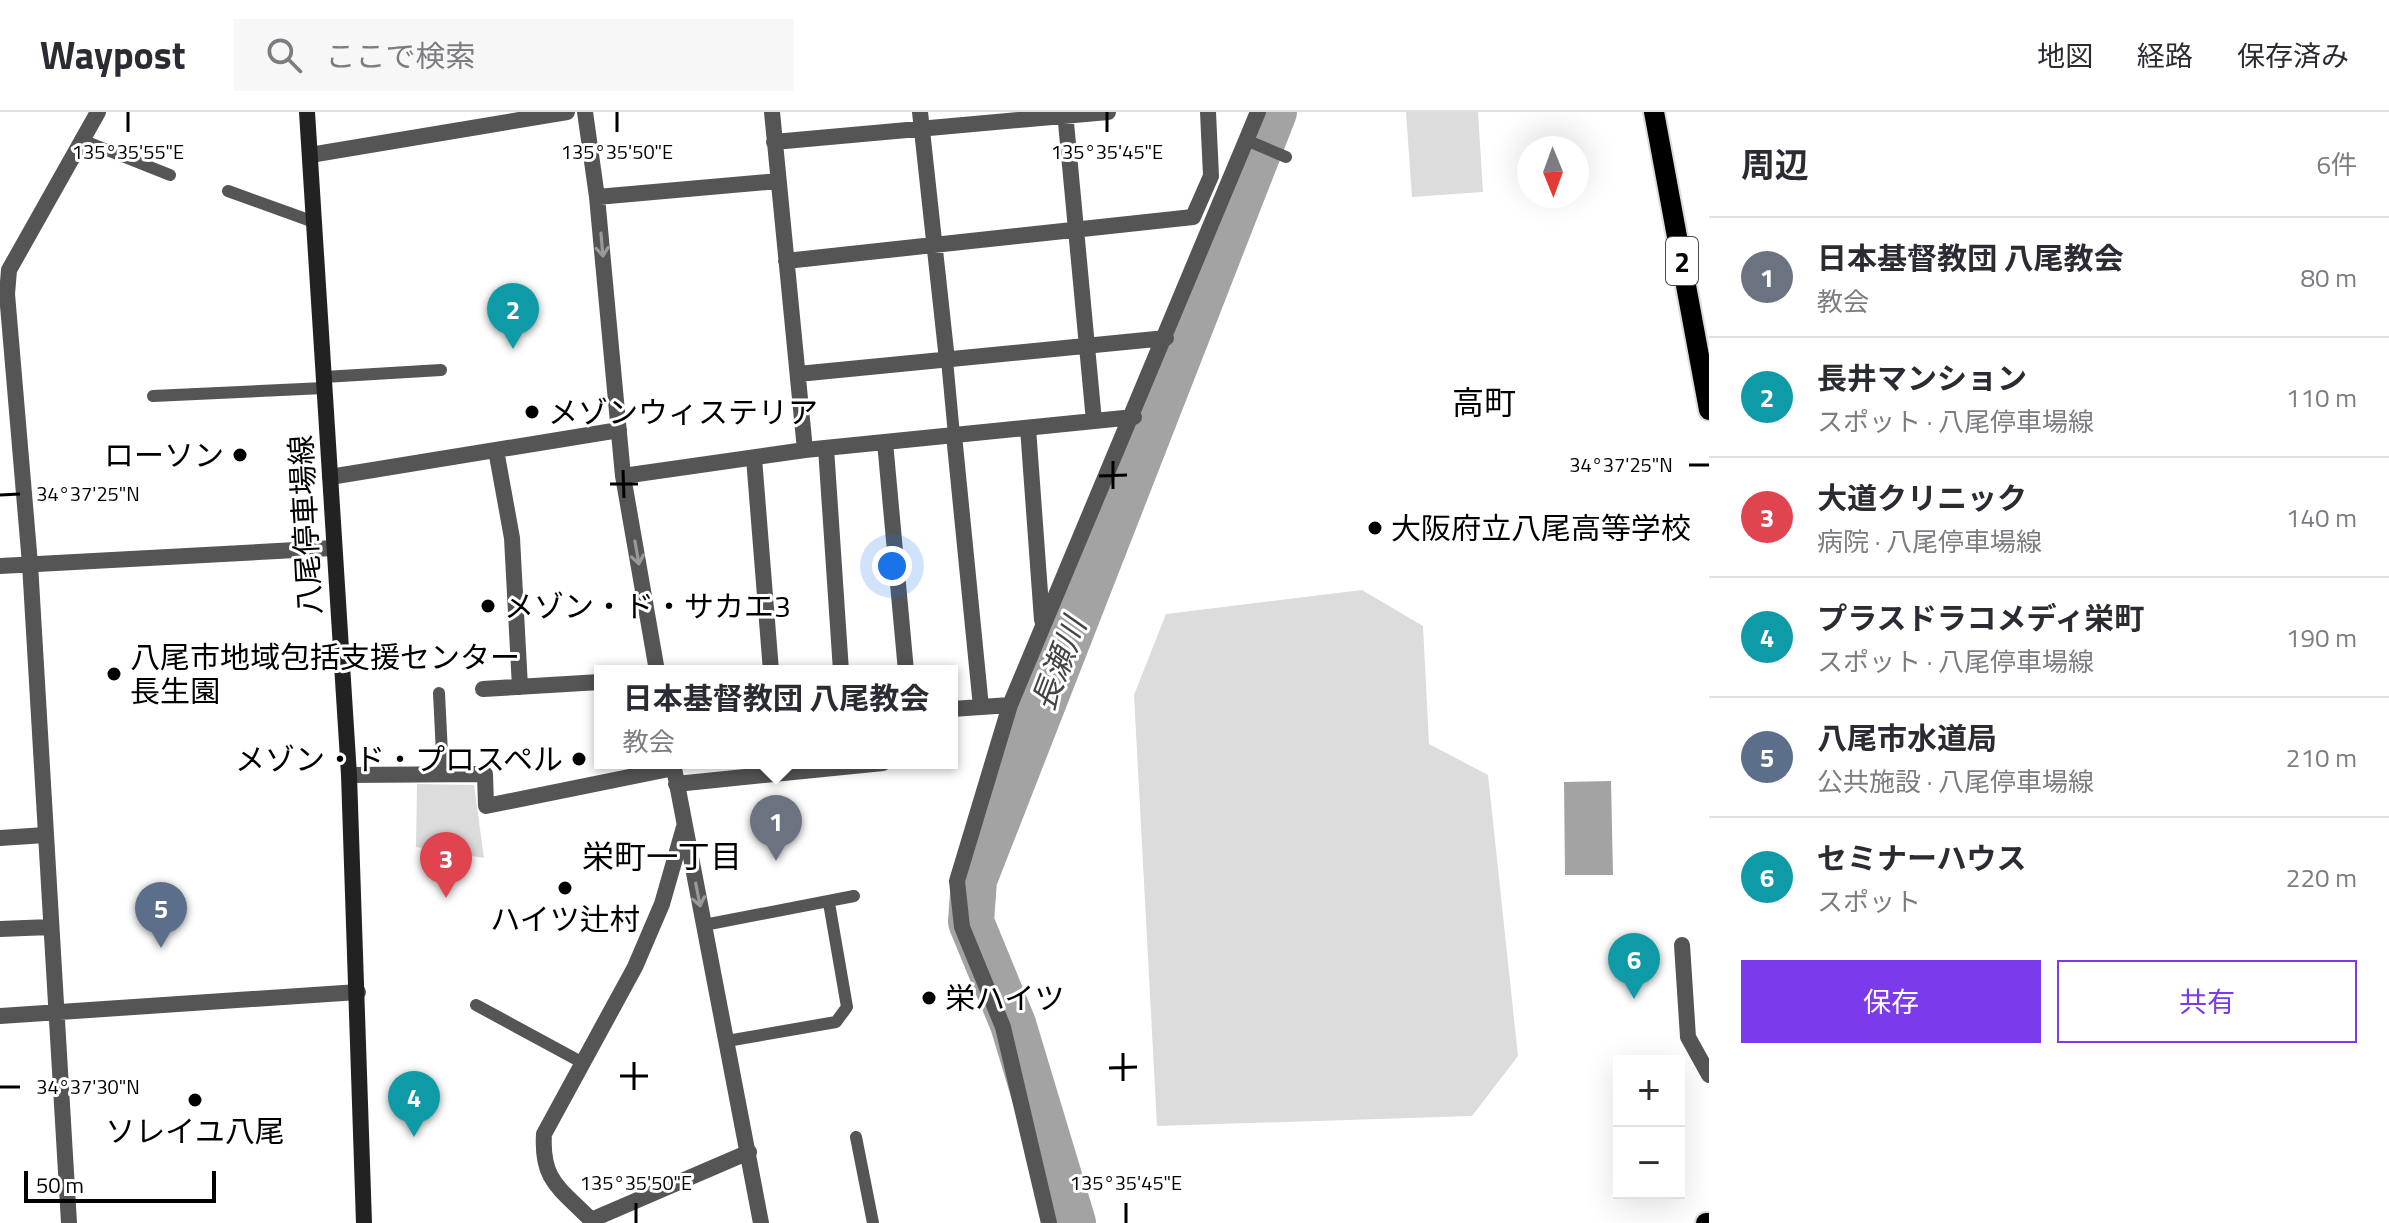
<!DOCTYPE html>
<html lang="ja">
<meta charset="utf-8">
<style>
:root{--surface:#fff;--page:#f7f7f7;--text:#2b2b33;--muted:#7c7c81;--line:#e1e1e2;--accent:#7c3aed}
body{margin:0;font-family:"Titillium Web","Noto Sans JP",sans-serif;background:var(--page);color:var(--text)}
.controls{position:absolute;right:24px;bottom:24px;display:grid;overflow:hidden;border-radius:0px;box-shadow:0 8px 32px #0002}
.controls button{width:72px;height:72px;display:grid;place-items:center;padding:0;border:0;border-bottom:2px solid var(--line);background:var(--surface);color:var(--text);font:40px sans-serif}
.compass{position:absolute;left:1517px;top:24px;width:72px;height:72px;border-radius:50%;background:var(--surface);box-shadow:0 8px 32px #0002;rotate:179deg}
.scale{position:absolute;left:24px;bottom:20px;width:192px;box-sizing:border-box;padding-left:8px;border:4px solid #000;border-top:0;font-size:22px;line-height:28px;white-space:nowrap;color:#000;-webkit-text-stroke:6px #fff;paint-order:stroke}
.you{position:absolute;left:892px;top:454px;width:28px;height:28px;margin:-20px;border:6px solid #fff;border-radius:50%;background:#1a73e8;box-shadow:0 0 0 12px #1a73e833}
.badge{display:grid;place-items:center;width:52px;height:52px;border-radius:50%;background:var(--accent);color:#fff;font-size:26px;font-weight:700}
.pin{position:absolute;translate:-50% -66px;filter:drop-shadow(0 2px 4px #0008)}
.pin::after{content:'';position:absolute;top:42px;width:28px;height:24px;background:inherit;clip-path:polygon(0 0,100% 0,50% 100%)}
.popup{position:absolute;left:594px;top:553px;width:364px;height:104px;box-sizing:border-box;display:grid;place-content:center;border-radius:0px;background:var(--surface);filter:drop-shadow(0 2px 6px #0005);font-size:26px;white-space:nowrap;color:var(--muted)}
.popup b{font-size:30px;color:var(--text)}
.popup::after{content:'';position:absolute;left:50%;top:100%;margin-left:-16px;border:16px solid transparent;border-top-color:var(--surface)}
.list{margin:0;padding:0;list-style:none}
h2{display:flex;justify-content:space-between;align-items:center;height:104px;margin:0;padding:0 32px;font-size:34px}
h2 small{font-size:26px;font-weight:400;color:var(--muted)}
.list li{display:grid;grid-template-columns:52px 1fr auto;gap:24px;align-items:center;box-sizing:border-box;height:120px;padding:0 32px;border-top:2px solid var(--line)}
.list b{display:block;font-size:30px;white-space:nowrap}
.list p{margin:0;font-size:26px;white-space:nowrap;color:var(--muted)}
.list em{font-size:26px;font-style:normal;color:var(--muted)}
.actions{display:flex;gap:16px;padding:24px 32px}
.actions a{flex:1;padding:18px 0;border:2px solid var(--accent);border-radius:0px;text-align:center;font-size:28px;color:var(--accent)}
.actions .main{background:var(--accent);color:#fff}
.icon{flex:none;width:44px;height:44px;fill:none;stroke:currentColor;stroke-width:2;stroke-linecap:round;stroke-linejoin:round}
.map{position:relative;flex:none;width:1709px;height:1111px;overflow:hidden}
header{display:flex;align-items:center;gap:48px;box-sizing:border-box;height:112px;padding:0 40px;background:var(--surface);border-bottom:2px solid var(--line)}
header strong{font-size:38px}
nav{display:flex;gap:44px;margin-inline-start:auto;font-size:28px}
.search{width:560px;height:72px;background:var(--page);display:flex;align-items:center;gap:20px;box-sizing:border-box;padding:0 28px;border-radius:0px;color:var(--muted);font-size:30px}
main{display:flex}
aside{flex:1;background:var(--surface)}
.map>svg:first-child{display:block}
</style>
<header>
<strong>Waypost</strong>
<div class="search"><svg class="icon" aria-label="search" viewBox="0 0 24 24"><circle cx="10" cy="10" r="6"/><path d="M15 15l6 6"/></svg>ここで検索</div>
<nav><a>地図</a><a>経路</a><a>保存済み</a></nav>
</header>
<main>
<div class="map">
<svg width="1709" height="1111" viewBox="0 0 1709 1111">
<rect width="100%" height="100%" fill="#fff"/>
<path fill="#dcdcdc" d="M1406,0h72l5,80 -71,5z
M1362,478l61,36 6,118 59,31 30,281 -46,60 -315,10 -23,-431 32,-81z
M417,672l57,1 10,73 -68,-11z"/>
<path fill="#a3a3a3" d="M1611,669l2,94h-48l-1,-93z"/>
<g fill="none" stroke-linecap="round" stroke-linejoin="round">
<path stroke="#a3a3a3" stroke-width="46" d="M1073,1111l-60,-199 -42,-102 3,-42 300,-768"/>
<g stroke="#dbdbdb" stroke-width="24">
<path id="primary" d="M1654,0l55,298
M1706,1111h3"/>
</g>
<path stroke="#555" stroke-width="12" d="M82,28l88,35
M1246,28l40,17
M228,79l86,31
M947,248l7,75
M324,265l117,-7
M153,284l171,-8
M439,581l4,81
M704,813l150,-29
M476,893l107,58
M727,929l109,-19 11,-15 -18,-104
M856,1025l17,86"/>
<path stroke="#555" stroke-width="16" d="M585,0l12,85 26,279 34,195
M772,0l33,338
M920,0l27,248
M1065,0l29,309
M774,30l334,-30
M310,43l257,-43
M597,85l181,-16
M786,149l407,-44 18,-41 -3,-64
M798,262l368,-36
M1028,316l14,192
M954,323l27,272
M885,330l21,229
M826,336l15,223
M496,338l16,88 8,149
M754,346l17,213
M623,364l182,-26 329,-33
M330,365l289,-47
M0,454l333,-18
M483,577l117,-7
M952,597l58,-4
M673,651l88,460
M349,663l136,-1 1,32 188,-38
M676,672l207,-21
M684,715l-22,77 -27,63 -91,167c-3,47 16,54 47,86l158,-68
M0,726l45,-3
M0,817l50,-2
M1682,833l6,92 21,38
M0,904l358,-24
M69,1111l-39,-659 -23,-270 2,-24 89,-158
M1049,1111l-46,-196 -41,-100 -5,-46 53,-176 248,-593"/>
<path stroke="#222" stroke-width="16" d="M307,0l42,663 15,448"/>
<use href="#primary" stroke="#000" stroke-width="20"/>
</g>
<defs><path id="oneway-shaft" d="M-6 0H5M1.5-3L5.5 0L1.5 3" fill="none" stroke-width="1.6" stroke-linecap="round" stroke-linejoin="round" transform="scale(2)"/></defs>
<g stroke="#999">
<use href="#oneway-shaft" transform="translate(602 133) rotate(85)"/>
<use href="#oneway-shaft" transform="translate(637 441) rotate(80)"/>
<use href="#oneway-shaft" transform="translate(698 783) rotate(79)"/>
</g>
<path fill="none" stroke="#000" stroke-width="3" d="M128,0v20M617,0v20M1107,0v20M1113,349v28M1689,353h20M623,358l1,28M1099,364l28,-1M610,372h28M0,383l20,-1M1123,941v28M634,950v28M1109,956l28,-1M620,964h28M0,975h20M636,1091v20M1126,1091v20"/>
<g fill="#000" stroke="#fff" stroke-width="3">
<circle cx="532" cy="300" r="8"/>
<circle cx="240" cy="343" r="8"/>
<circle cx="1375" cy="416" r="8"/>
<circle cx="488" cy="494" r="8"/>
<circle cx="114" cy="562" r="8"/>
<circle cx="579" cy="647" r="8"/>
<circle cx="565" cy="776" r="8"/>
<circle cx="929" cy="886" r="8"/>
<circle cx="195" cy="988" r="8"/>
</g>
<g text-anchor="middle" dominant-baseline="central" stroke-width="6" stroke-linejoin="round" paint-order="stroke">
<rect fill="#fff" stroke="#4c4c4c" stroke-width="2" x="1666" y="125" width="32" height="48" rx="6"/>
<g font-size="28" font-weight="bold" fill="#000">
<text x="1682" y="149">2</text>
</g>
<g font-size="30" fill="#000" stroke="#fff" text-anchor="start">
<text x="548" y="300">メゾンウィステリア</text>
<text x="224" y="343" text-anchor="end">ローソン</text>
<text x="1391" y="416">大阪府立八尾高等学校</text>
<text x="504" y="494">メゾン・ド・サカエ3</text>
<text x="130" y="545">八尾市地域包括支援センター<tspan x="130" dy="34">長生園</tspan></text>
<text x="563" y="647" text-anchor="end">メゾン・ド・プロスペル</text>
<text x="565" y="807" text-anchor="middle">ハイツ辻村</text>
<text x="945" y="886">栄ハイツ</text>
<text x="195" y="1019" text-anchor="middle">ソレイユ八尾</text>
</g>
<g font-size="30" fill="#000" stroke="#fff">
<text transform="translate(305 413) rotate(-93)">八尾停車場線</text>
</g>
<g font-size="32" fill="#000" stroke="#fff">
<text x="1484" y="290">高町</text>
<text x="662" y="744">栄町一丁目</text>
</g>
<g font-size="32" font-style="italic" fill="#444" stroke="#fff">
<text transform="translate(1058 552) rotate(-69)">長瀬川</text>
</g>
</g>
<g font-size="20" text-anchor="middle" fill="#000" stroke="#fff" stroke-width="6" stroke-linejoin="round" paint-order="stroke">
<text x="128" y="47">135°35'55"E</text>
<text x="617" y="47">135°35'50"E</text>
<text x="1107" y="47">135°35'45"E</text>
<text x="1621" y="360">34°37'25"N</text>
<text x="88" y="389">34°37'25"N</text>
<text x="88" y="982">34°37'30"N</text>
<text x="636" y="1078">135°35'50"E</text>
<text x="1126" y="1078">135°35'45"E</text>
</g>
</svg>
<div class="controls">
<button>+</button>
<button>−</button>
</div>
<svg class="compass" viewBox="-18 -18 36 36"><path d="M0-13l5 13h-10z" fill="#e53935"/><path d="M0 13l5-13h-10z" fill="#7c7c81"/></svg>
<div class="scale">50 m</div>
<div class="you"></div>
<div class="pin badge" style="left:776px;top:749px;background:#6b7280">1</div>
<div class="popup"><b>日本基督教団 八尾教会</b>教会</div>
<div class="pin badge" style="left:513px;top:237px;background:#0f9aa8">2</div>
<div class="pin badge" style="left:446px;top:786px;background:#e0444e">3</div>
<div class="pin badge" style="left:414px;top:1025px;background:#0f9aa8">4</div>
<div class="pin badge" style="left:161px;top:836px;background:#5c6f8a">5</div>
<div class="pin badge" style="left:1634px;top:887px;background:#0f9aa8">6</div>
</div>
<aside>
<h2>周辺<small>6件</small></h2>
<ul class="list">
<li><span class="badge" style="background:#6b7280">1</span><div><b>日本基督教団 八尾教会</b><p>教会</p></div><em>80 m</em></li>
<li><span class="badge" style="background:#0f9aa8">2</span><div><b>長井マンション</b><p>スポット · 八尾停車場線</p></div><em>110 m</em></li>
<li><span class="badge" style="background:#e0444e">3</span><div><b>大道クリニック</b><p>病院 · 八尾停車場線</p></div><em>140 m</em></li>
<li><span class="badge" style="background:#0f9aa8">4</span><div><b>プラスドラコメディ栄町</b><p>スポット · 八尾停車場線</p></div><em>190 m</em></li>
<li><span class="badge" style="background:#5c6f8a">5</span><div><b>八尾市水道局</b><p>公共施設 · 八尾停車場線</p></div><em>210 m</em></li>
<li><span class="badge" style="background:#0f9aa8">6</span><div><b>セミナーハウス</b><p>スポット</p></div><em>220 m</em></li>
</ul>
<div class="actions"><a class="main">保存</a><a>共有</a></div>
</aside>
</main>
